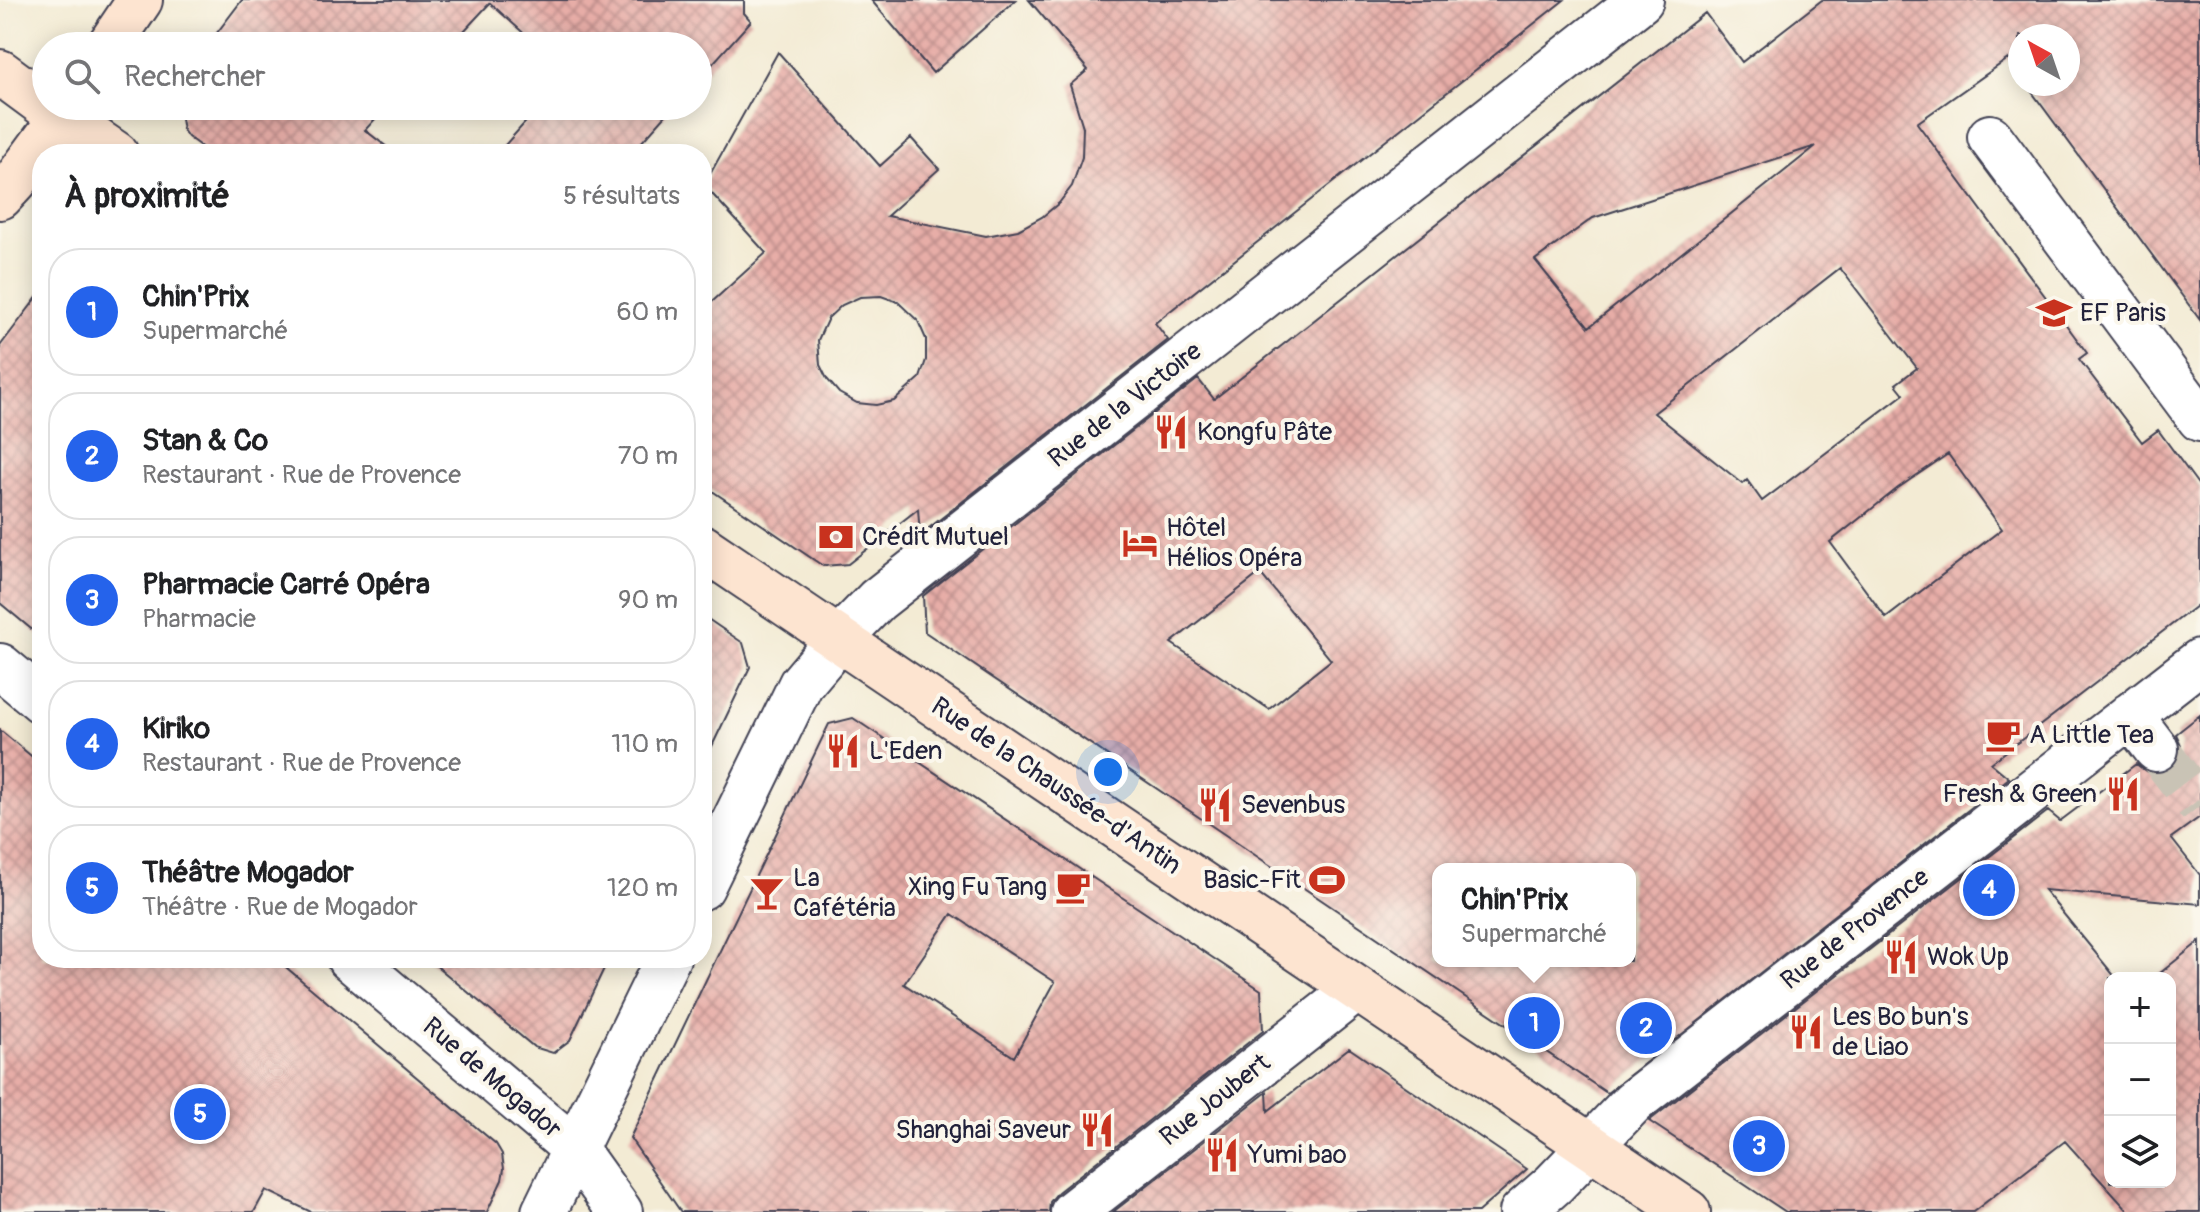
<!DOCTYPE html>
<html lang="fr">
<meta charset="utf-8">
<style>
:root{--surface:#fff;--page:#f6f6f6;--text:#202124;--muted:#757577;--line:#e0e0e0;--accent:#2563eb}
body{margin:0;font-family:Pangolin,sans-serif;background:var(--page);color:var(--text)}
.controls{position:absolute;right:24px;bottom:24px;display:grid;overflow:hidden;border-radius:16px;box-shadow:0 4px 20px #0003}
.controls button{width:72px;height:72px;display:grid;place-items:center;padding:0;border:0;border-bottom:2px solid var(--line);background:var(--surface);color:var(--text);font:40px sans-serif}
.compass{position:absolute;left:2008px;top:24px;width:72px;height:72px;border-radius:50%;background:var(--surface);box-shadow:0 4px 20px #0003;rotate:320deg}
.you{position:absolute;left:1108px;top:772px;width:28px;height:28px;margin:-20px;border:6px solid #fff;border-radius:50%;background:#1a73e8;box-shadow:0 0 0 12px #1a73e833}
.badge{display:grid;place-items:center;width:52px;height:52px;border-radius:50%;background:var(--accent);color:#fff;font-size:26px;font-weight:700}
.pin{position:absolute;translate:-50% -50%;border:4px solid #fff;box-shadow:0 2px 8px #0006}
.popup{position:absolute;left:1432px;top:863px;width:204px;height:104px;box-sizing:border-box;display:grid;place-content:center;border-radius:16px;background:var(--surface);filter:drop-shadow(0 2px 6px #0005);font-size:26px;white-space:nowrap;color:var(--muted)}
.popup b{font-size:30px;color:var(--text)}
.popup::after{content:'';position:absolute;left:50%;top:100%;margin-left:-16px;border:16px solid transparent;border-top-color:var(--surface)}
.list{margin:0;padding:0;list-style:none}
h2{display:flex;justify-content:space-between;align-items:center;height:104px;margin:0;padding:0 32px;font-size:34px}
h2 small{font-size:26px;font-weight:400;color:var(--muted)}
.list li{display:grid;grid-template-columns:52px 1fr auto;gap:24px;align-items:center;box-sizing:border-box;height:128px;margin:0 16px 16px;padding:0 16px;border:2px solid var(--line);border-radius:32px}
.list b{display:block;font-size:30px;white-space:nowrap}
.list p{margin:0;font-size:26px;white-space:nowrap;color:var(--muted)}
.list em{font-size:26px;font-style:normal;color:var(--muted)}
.icon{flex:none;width:44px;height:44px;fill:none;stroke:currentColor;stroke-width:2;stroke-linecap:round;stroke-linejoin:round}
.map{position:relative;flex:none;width:2200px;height:1212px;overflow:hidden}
.search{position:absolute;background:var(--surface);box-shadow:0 4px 20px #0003;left:32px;top:32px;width:680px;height:88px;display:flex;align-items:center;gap:20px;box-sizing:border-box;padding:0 28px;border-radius:44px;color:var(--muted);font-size:30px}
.panel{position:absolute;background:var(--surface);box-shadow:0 4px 20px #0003;left:32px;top:144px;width:680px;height:824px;border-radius:32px}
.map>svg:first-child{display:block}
</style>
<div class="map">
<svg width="2200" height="1212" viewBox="0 0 2200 1212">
<defs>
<pattern id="building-cross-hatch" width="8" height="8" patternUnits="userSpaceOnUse" patternTransform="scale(2)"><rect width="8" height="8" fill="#e7ada7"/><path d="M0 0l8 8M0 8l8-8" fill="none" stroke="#bb8c89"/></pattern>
</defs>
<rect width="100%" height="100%" fill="#fbf7ec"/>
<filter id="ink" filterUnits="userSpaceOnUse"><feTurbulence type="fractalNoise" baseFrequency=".0125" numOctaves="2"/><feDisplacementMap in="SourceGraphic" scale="16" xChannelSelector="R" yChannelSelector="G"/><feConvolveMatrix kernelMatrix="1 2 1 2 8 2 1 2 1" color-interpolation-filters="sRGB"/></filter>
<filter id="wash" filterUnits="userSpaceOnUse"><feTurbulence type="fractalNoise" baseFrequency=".006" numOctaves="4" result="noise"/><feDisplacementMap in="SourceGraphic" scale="32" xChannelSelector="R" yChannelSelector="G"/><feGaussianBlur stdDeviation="1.8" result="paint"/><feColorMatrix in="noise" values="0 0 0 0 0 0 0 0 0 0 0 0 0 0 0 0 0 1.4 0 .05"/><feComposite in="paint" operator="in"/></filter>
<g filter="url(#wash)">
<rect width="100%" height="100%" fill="#f3ebd4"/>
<g id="blocks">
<path fill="url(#building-cross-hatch)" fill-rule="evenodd" d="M242,0h502v13l7,8 -53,59v-34h-160l-48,-43 -40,43h-243z
M871,0h145l-83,73z
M1029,0h535l-409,323 13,17 -248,195 -2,-26 -70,55 -25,2 -121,-82v-173l64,-58 -62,-68 74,-133 102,114 31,-28 28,31 -52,47 99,20 32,-6 24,-13 17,-14 13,-17 10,-29 1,-30 -13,-42 18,-15zM881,296l17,6 20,19 8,18v21l-6,18 -26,23 -18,4 -19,-2 -18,-10 -12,-14 -7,-14 -2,-25 10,-22 14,-13 18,-8z
M1822,0h378v320l-174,-236h42v-48h-48v39l-12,-16 -91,64 170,230 -8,6 63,83 16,-12 42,57v116l-209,160 18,15 -402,315 -682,-461 -2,-36 275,-217 16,20 491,-386 37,49zM1816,146l-227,181 -54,-67 58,-42zM1840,268l77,100 -21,16 8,10 -142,107 -15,-21 -4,4 -89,-71zM1948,454l54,75 -116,89 -56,-76 68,-54zM1260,573l71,87 -62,49 -98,-66zM1438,869h192v92h-192z
M183,106h204l-22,24 31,24h-185l-23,-17 -5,-7 -2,-11z
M540,106h134l-43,48h-134z
M42,291v347l-42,-35v-257z
M702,615l41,28 7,24 -48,100z
M2200,715v102l-29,21 29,37v29l-156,-14 72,88h-6v204h60v-204h-16l46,-37v271h-71l-64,-71 -92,71h-187l-137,-91 399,-310 12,10 76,-57 11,8 13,2 10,-5 9,-11 2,-13 -5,-11z
M853,718l408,272 2,41 -205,161 -8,10 -1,10h-368l-51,-74 199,-414zM952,914l103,68 -41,75 -110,-73z
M0,730l42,35v193h233l221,186 6,10 2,15 -2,11 -15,32h-176l-45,-22 -12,22h-254z
M427,958h182l-39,82 -17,13 -19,-6z
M1349,1048l178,121 -49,43h-365l154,-120 1,19z"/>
</g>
</g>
<g filter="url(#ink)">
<use href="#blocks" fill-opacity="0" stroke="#414052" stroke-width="2"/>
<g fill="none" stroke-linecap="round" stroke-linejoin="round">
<path stroke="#c9c3b5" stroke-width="44" stroke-dasharray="44 22" stroke-linecap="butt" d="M2156,749l44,57"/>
<g stroke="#414052" stroke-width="48">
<path id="pedestrian" d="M1990,137l210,282"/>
</g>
<g stroke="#414052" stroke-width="48">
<path id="minor" d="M0,666l42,35
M2130,715l26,34
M702,887l99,-203 38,-45 38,-39 764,-600
M349,958l226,191 45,63
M544,1212l124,-254
M1073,1212l284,-223
M1522,1212l32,-28 79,-82 567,-441"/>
</g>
<g stroke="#414052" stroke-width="48">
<path id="secondary" d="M109,46l31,-46
M0,72l46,34
M46,106l70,48
M0,197l15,-16 55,-75
M702,547l986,665"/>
</g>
<use href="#pedestrian" stroke="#fff" stroke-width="44"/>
<use href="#minor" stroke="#fff" stroke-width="44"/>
<use href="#secondary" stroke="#fde4d0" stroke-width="44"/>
</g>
</g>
<defs>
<g id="school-bare" transform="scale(2.76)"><path d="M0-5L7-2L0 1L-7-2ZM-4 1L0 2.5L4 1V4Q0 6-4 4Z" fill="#c8321e" stroke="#fbf7ec" stroke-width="2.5" paint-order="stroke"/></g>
<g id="restaurant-bare" transform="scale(2.76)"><path d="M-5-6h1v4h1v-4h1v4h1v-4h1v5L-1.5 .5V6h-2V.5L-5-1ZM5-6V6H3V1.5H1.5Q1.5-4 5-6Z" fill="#c8321e" stroke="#fbf7ec" stroke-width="2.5" paint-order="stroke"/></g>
<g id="bank-bare" transform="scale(2.76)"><path d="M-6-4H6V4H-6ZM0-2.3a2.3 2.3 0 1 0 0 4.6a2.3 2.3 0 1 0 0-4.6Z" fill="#c8321e" stroke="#fbf7ec" stroke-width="2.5" paint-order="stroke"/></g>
<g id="hotel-bare" transform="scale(2.76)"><path d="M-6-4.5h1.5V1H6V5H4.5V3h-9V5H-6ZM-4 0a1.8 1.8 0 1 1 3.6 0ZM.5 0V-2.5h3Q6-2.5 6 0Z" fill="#c8321e" stroke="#fbf7ec" stroke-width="2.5" paint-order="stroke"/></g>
<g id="cafe-bare" transform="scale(2.76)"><path d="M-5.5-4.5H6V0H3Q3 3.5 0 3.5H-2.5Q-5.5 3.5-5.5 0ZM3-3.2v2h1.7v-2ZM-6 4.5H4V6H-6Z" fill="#c8321e" stroke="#fbf7ec" stroke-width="2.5" paint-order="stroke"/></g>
<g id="stadium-bare" transform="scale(2.76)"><path d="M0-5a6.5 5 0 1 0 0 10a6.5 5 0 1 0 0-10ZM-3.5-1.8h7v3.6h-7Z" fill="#c8321e" stroke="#fbf7ec" stroke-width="2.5" paint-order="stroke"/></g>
<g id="bar-bare" transform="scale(2.76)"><path d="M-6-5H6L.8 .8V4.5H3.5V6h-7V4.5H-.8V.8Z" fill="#c8321e" stroke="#fbf7ec" stroke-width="2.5" paint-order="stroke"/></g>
</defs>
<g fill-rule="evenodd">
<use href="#school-bare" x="2054" y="313"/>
<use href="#restaurant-bare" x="1171" y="432"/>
<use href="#bank-bare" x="836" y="537"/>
<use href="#hotel-bare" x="1140" y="543"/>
<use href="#cafe-bare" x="2003" y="735"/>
<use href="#restaurant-bare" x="843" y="751"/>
<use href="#restaurant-bare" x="2123" y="794"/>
<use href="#restaurant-bare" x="1215" y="805"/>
<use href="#stadium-bare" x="1327" y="880"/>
<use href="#cafe-bare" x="1073" y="887"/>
<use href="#bar-bare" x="767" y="893"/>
<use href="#restaurant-bare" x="1901" y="957"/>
<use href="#restaurant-bare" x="1806" y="1032"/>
<use href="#restaurant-bare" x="1097" y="1130"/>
<use href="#restaurant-bare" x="1222" y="1155"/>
</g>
<g text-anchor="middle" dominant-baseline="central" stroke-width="8" stroke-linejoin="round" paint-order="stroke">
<g font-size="26" fill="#22223b" stroke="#fbf7ec" text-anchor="start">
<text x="2080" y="313">EF Paris</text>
<text x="1197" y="432">Kongfu Pâte</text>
<text x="1166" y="528">Hôtel<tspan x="1166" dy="30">Hélios Opéra</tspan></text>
<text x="862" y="537">Crédit Mutuel</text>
<text x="2029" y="735">A Little Tea</text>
<text x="869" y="751">L'Eden</text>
<text x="2097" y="794" text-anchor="end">Fresh &amp; Green</text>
<text x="1241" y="805">Sevenbus</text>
<text x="793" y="878">La<tspan x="793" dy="30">Cafétéria</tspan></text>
<text x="1301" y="880" text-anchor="end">Basic-Fit</text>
<text x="1047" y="887" text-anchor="end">Xing Fu Tang</text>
<text x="1927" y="957">Wok Up</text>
<text x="1832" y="1017">Les Bo bun's<tspan x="1832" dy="30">de Liao</tspan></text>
<text x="1071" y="1130" text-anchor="end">Shanghai Saveur</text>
<text x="1248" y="1155">Yumi bao</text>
</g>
<g font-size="26" fill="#22223b" stroke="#fbf7ec">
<text transform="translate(1125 405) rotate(-38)">Rue de la Victoire</text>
<text transform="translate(1056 786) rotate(34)">Rue de la Chaussée-d'Antin</text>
<text transform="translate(1855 929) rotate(-38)">Rue de Provence</text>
<text transform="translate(492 1078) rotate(40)">Rue de Mogador</text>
<text transform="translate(1215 1100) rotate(-38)">Rue Joubert</text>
</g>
</g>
</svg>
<div class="controls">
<button>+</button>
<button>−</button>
<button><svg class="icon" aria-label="layers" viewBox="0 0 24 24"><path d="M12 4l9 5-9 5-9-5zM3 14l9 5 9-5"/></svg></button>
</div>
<svg class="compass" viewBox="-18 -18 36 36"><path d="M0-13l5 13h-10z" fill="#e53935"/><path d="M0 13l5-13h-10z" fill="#757577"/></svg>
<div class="you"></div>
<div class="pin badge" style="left:1534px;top:1023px">1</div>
<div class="popup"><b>Chin'Prix</b>Supermarché</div>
<div class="pin badge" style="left:1646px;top:1028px">2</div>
<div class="pin badge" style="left:1759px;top:1146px">3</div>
<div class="pin badge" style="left:1989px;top:890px">4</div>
<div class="pin badge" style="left:200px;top:1114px">5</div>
<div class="search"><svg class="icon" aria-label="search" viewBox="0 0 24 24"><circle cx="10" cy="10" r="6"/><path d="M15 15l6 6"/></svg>Rechercher</div>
<section class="panel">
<h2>À proximité<small>5 résultats</small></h2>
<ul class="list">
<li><span class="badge">1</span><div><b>Chin'Prix</b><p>Supermarché</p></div><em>60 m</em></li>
<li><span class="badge">2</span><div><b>Stan &amp; Co</b><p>Restaurant · Rue de Provence</p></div><em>70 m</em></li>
<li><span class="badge">3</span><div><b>Pharmacie Carré Opéra</b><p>Pharmacie</p></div><em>90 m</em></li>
<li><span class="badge">4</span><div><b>Kiriko</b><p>Restaurant · Rue de Provence</p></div><em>110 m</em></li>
<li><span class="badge">5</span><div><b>Théâtre Mogador</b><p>Théâtre · Rue de Mogador</p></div><em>120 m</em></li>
</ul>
</section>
</div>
